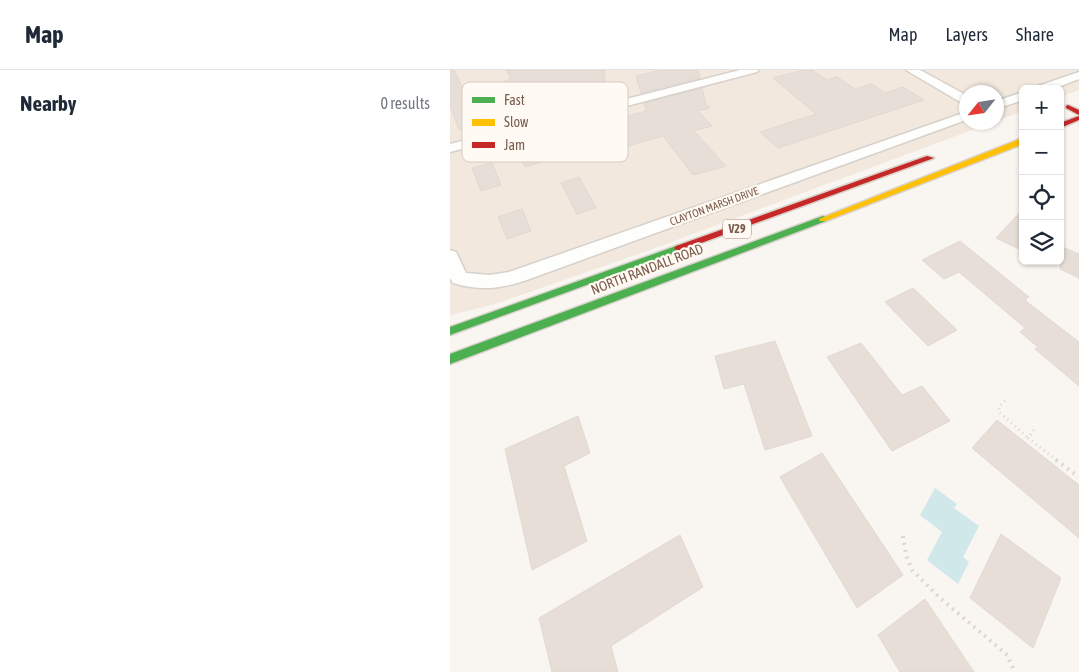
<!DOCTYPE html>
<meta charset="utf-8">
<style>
:root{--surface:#fff;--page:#f2f2f3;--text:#1f2937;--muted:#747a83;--line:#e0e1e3}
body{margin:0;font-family:"Asap Condensed",sans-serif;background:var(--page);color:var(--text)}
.controls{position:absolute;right:15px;top:15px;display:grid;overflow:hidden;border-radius:8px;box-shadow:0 1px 4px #0004}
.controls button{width:45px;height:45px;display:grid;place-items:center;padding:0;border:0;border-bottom:1px solid var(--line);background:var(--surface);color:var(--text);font:25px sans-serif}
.compass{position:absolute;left:509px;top:15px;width:45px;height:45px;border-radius:50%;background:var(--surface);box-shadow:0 1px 4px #0004;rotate:240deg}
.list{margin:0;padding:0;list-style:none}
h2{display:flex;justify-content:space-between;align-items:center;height:65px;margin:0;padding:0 20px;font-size:21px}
h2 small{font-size:16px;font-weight:400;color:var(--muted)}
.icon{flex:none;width:28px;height:28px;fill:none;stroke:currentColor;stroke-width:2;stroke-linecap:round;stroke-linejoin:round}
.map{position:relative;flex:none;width:629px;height:602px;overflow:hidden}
header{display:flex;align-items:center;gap:30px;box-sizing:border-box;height:70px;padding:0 25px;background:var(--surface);border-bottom:1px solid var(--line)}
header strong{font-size:24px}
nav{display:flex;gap:28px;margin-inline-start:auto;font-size:18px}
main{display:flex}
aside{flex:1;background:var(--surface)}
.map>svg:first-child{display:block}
</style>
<header>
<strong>Map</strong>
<nav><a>Map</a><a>Layers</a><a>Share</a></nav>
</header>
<main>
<aside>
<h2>Nearby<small>0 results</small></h2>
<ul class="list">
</ul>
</aside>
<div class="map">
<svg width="629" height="602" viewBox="0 0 629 602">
<rect width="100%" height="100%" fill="#f9f5f0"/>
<path fill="#f2e8de" d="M0,0h629v20l-19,7v-8h-37v22l-26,10 -1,-29h-30v30l25,1 -344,128 -155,54 -42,10z"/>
<path fill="#d0e8ea" d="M485,418l22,16 -3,4 25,18 -16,31 6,5 -11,22 -31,-24 15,-28 -22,-17z"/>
<path fill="#e6ded7" stroke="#e2d8d2" d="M0,0h4l14,30 42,-9 -5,-10 6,-2 -5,-9h98l3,22 -148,38 -9,-25z
M212,0h36l2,8 -59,15 -5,-17z
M353,0h9l15,10 10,-3 18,12 17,-5 13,9 18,-6 21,13 -146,48 -18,-16 56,-18 -43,-36z
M252,18l4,16 4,4 -12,3 14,15 -18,5 32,35 -33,9 -30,-39 -57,16 -6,-10 -14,3 -8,-14 68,-20 -2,-8z
M82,74l10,18 -17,5 -9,-18z
M42,93l9,22 -20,6 -9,-23z
M129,107l17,31 -19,6 -16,-31z
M72,139l9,22 -24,8 -9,-22z
M573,139v42l-27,-13z
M510,171l69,56 -4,2 2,3 52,40v44l-44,-37 3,-2 -18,-15 5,-4 -66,-56 -15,7 -22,-19z
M610,176l19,8v24l-19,-9z
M463,218l44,42 -29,16 -43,-44z
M325,271l37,95 -47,14 -21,-66 -20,5 -9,-33z
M411,273l41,52 20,-9 28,35 -58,30 -65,-94z
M128,346l12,37 -26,13 23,75 -55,29 -27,-121z
M547,350l82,65v53l-107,-90z
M372,383l81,122 -46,33 -77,-131z
M551,464l60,44 -28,70 -63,-50z
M230,465l23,52 -92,59 7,26h-66l-13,-54z
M475,529l49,73h-74l-22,-37z"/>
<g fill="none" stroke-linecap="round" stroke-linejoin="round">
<g stroke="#d7d1cb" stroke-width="3">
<path id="street" d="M290,0h19l-2,2 -307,80v-8z
M456,0h14l46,25v9l-4,-1z
M629,2v7l-26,10h-17l2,-3z
M573,22v8l-27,9v-8z
M516,42v8l-442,161c-25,8 -45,10 -71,2l-3,-5v-28l6,2 10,21 24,2 19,-3z"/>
</g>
<g stroke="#d9d2cb" stroke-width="3">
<path id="fast" d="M373,146l3,1v4l-376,143v-10z
M229,175l5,3 -2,2 -232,85v-8z"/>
</g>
<g stroke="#d9d2cb" stroke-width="3">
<path id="slow" d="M570,69h3v5l-197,77h-6l-1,-2z"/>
</g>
<g stroke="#d9d2cb" stroke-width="3">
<path id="jam" d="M618,35l11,5v5l-13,-7v-2z
M629,46v4l-19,8v-5z
M477,86l7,2 -252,92h-6l-2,-2 2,-2z"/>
</g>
<path stroke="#dcd5d0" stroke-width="3" stroke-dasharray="1 4" stroke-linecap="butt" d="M555,331l-6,5v6l29,26
M584,360l-6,8 30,23"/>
<path stroke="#dcd5d0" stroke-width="4" stroke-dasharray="2 5" stroke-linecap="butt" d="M606,390l23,17
M453,466l3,19 6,15 28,28 66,56 9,18"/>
<use href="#street" fill="#fefefd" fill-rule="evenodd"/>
<use href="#fast" fill="#4caf50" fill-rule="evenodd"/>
<use href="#slow" fill="#ffc107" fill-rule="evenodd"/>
<use href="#jam" fill="#c62828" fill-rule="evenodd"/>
</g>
<g text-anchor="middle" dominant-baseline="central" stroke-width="4.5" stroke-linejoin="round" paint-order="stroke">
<g font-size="11" fill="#7a5c4d" stroke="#fffaf3">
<text transform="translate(264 136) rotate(-20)">CLAYTON MARSH DRIVE</text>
</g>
<rect fill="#fffaf3" stroke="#a28b7f" stroke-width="1" x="273" y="149.5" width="28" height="19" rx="4"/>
<g font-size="12" font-weight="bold" fill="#7a5c4d">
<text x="287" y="159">V29</text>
</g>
<g font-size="14" fill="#7a5c4d" stroke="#fffaf3">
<text transform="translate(197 199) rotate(-21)">NORTH RANDALL ROAD</text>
</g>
</g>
<rect x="12" y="12" width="166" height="80" rx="8" fill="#fffaf3" stroke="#d7cbc1" stroke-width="1"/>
<rect x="22" y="27" width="23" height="6" fill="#4caf50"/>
<rect x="22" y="49" width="23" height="7" fill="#ffc107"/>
<rect x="22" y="72" width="23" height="6" fill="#c62828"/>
<g font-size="14" fill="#7a5c4d">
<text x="54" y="35">Fast</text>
<text x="54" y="57">Slow</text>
<text x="54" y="80">Jam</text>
</g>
</svg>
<div class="controls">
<button>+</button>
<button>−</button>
<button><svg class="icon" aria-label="locate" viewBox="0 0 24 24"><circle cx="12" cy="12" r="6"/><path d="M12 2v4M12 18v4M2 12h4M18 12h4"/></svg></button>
<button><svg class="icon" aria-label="layers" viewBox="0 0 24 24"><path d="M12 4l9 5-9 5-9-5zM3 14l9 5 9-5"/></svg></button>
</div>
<svg class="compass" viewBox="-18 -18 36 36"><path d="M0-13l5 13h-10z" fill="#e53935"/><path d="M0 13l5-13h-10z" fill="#747a83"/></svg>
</div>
</main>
